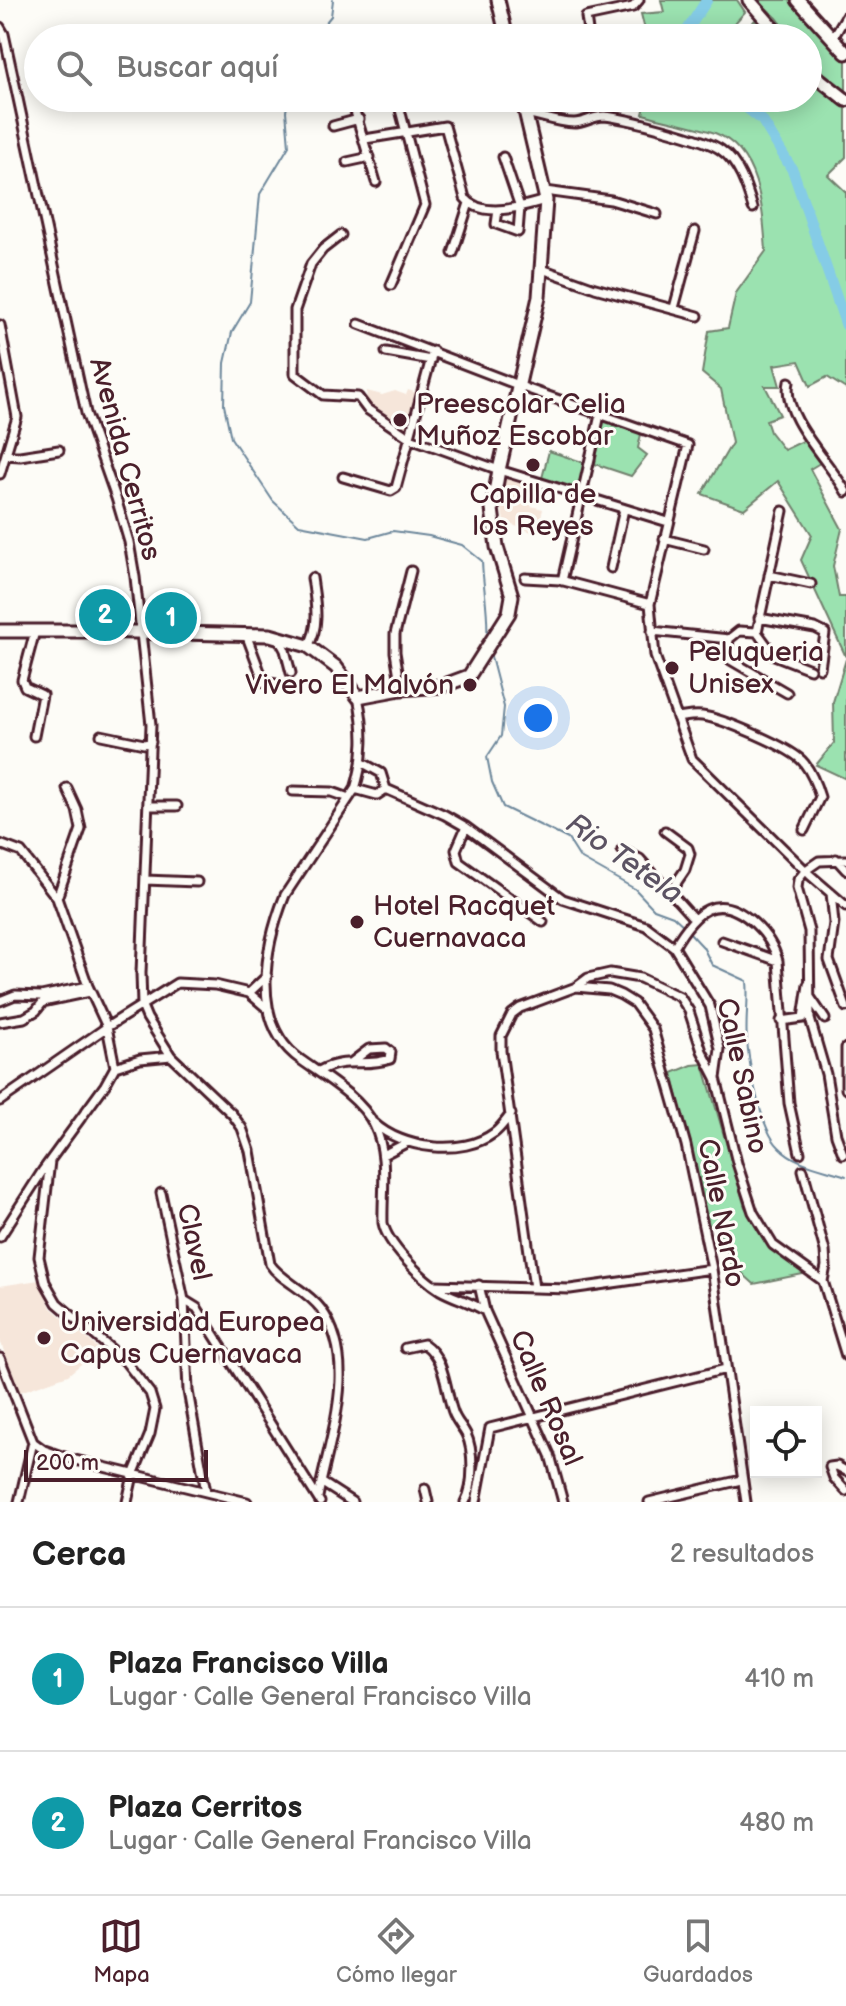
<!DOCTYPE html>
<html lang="es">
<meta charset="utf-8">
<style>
:root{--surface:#fff;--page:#f2f2f2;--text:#222;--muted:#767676;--line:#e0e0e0;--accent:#4a1f2b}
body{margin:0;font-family:"Balsamiq Sans",sans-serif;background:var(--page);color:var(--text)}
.controls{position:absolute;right:24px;bottom:24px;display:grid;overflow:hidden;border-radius:0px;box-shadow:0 4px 20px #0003}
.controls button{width:72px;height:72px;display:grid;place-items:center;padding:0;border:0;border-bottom:2px solid var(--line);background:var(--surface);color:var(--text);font:40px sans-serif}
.scale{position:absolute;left:24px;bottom:20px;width:184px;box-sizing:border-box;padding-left:8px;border:4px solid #4a1f2b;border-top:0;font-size:22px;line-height:28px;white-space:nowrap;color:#4a1f2b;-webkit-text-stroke:6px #fdfcf7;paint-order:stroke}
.you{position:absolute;left:538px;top:718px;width:28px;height:28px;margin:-20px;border:6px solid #fff;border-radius:50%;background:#1a73e8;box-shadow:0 0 0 12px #1a73e833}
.badge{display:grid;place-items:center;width:52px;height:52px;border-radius:50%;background:var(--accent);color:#fff;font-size:26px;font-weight:700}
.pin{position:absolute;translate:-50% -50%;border:4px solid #fff;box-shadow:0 2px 8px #0006}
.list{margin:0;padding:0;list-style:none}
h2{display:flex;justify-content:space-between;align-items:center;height:104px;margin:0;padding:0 32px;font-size:34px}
h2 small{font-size:26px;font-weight:400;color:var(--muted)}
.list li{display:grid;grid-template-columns:52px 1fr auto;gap:24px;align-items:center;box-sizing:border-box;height:144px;padding:0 32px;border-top:2px solid var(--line)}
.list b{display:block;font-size:30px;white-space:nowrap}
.list p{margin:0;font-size:26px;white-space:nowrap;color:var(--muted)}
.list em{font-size:26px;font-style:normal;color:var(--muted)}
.icon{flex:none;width:44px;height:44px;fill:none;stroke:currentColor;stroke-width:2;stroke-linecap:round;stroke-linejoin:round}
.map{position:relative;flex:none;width:846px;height:1502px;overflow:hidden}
.search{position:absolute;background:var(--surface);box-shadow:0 4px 20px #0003;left:24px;right:24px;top:24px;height:88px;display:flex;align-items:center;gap:20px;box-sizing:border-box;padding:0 28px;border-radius:44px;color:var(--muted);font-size:30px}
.sheet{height:392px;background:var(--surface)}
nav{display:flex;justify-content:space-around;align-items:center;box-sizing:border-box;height:112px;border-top:2px solid var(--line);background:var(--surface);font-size:22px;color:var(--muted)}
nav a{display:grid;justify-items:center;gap:4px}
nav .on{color:var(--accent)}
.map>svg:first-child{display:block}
</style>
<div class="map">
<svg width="846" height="1502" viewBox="0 0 846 1502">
<rect width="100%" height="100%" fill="#fdfcf7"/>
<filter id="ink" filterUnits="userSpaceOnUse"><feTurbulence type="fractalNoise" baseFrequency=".0125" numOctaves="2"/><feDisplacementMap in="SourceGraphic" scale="16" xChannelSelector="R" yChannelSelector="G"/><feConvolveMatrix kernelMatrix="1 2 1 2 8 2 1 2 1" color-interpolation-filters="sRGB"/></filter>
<g filter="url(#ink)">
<path fill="#f6e6da" d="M408,390l15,5 -13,43 -45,-31 2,-16 15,4 13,-4 11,4z
M505,476l31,9 -5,21 12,3 -6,25 -33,-12 -3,-18 -4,-1z
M39,1280l12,28 48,41 -31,26 -48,17 -20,-51v-55z"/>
<path fill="#9be2b0" stroke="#72806e" stroke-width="2" d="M661,0h76l8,12 -11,12 9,9 12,-13 16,18h-124l-6,-24 23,-2z
M757,0h44l45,52v40c-20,-16 -38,-27 -38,-54h-16l-15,-20z
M808,80l38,28v49l-18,18 18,17v197l-19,-12 -17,9 -11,-25 -25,4 6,21h-15l15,29 -14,5 4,12 14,18 23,-11 13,24 -10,6 32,60 -9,37 6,31h7v60l-45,-97 11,-25 -34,-54 -34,28 -42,-15 30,-51 -11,-54 -19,-16 7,-42 19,-3 8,-35 30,-42c-3,-40 -6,-101 -51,-118 -23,-8 -48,-12 -72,-19l4,-16h161z
M603,416l36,12 2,6 -3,14 9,7 -16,21 -36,-12z
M549,451l39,13 -7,30 -40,-12z
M846,659v120l-30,-14 18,-22 -1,-41z
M703,1064l42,143 23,37 40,29 -54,11 -23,-21 -15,-38h-7l-37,-152 20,-8z"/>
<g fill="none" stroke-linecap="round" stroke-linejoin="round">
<path stroke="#6d879b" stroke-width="2" d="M313,38l18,-22 2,-16
M289,98l-3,13 3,35 -29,48 -10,108 -18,30 -7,31 -1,42 7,33 42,63 26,24 69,13 25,-7 36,5 33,9 20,16c1,27 7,51 5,78
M490,653l14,54 -3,29 -14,21 5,25 11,25 65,32 12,19 55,31 19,20 19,7 12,11
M689,932l14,15 9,18 35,16c2,20 -2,40 0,61 3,26 13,87 32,105 17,18 45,21 67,29"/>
<path stroke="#85cce6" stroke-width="11" d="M686,38v-6l21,-32
M734,98l28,22 31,51 53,154"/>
<g stroke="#4a1f2b" stroke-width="13">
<path id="street" d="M0,27l4,7 82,379 30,85 13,44 6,35 16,148 -10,248 1,33 5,12 24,38 61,58 10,14 8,23 20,113c11,17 36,25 51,45 39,53 8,130 -3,188
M589,38l-3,-21 47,-10 6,-7
M833,38l13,-22
M351,98l25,84
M526,113c15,3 32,10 48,10 10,0 20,-7 30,-7 21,2 101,22 117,34 18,12 26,38 32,58
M333,126l26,-7
M365,139l80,-13 20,72c18,22 58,8 81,2
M347,162l23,-5
M545,191l66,9 46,14
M498,210l-2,14 22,8 2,-25 -17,-50
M341,235l-18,14 -12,15 -16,46v64l28,21 35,2 9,12 43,29 89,32 169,52
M453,253l16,-50
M542,269l53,19 103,28
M391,285l34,-80 -27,-103
M674,308l21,-77
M359,324l169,65 160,56 -38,159 5,52 37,103 118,116 36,31
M0,325l17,92 -17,57
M386,352l45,8
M789,382c-8,34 41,80 57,110
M6,455l14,1 39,-6
M343,477l48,14 5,-3 37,-137
M664,539l40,10
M611,568l13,-59
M769,575l42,9
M525,578l35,2 90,24
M562,581l38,-166
M759,618l56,10 10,5 -5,35
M652,631l77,8 10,-8 18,1
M757,632l26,-121
M757,632l17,23 36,14
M246,634l18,48 12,2
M279,639l6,11 6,23
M729,639l-2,19 60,35
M308,646c13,-20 7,-46 4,-68
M401,689l-6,-37v-18l16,-63
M358,697c7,32 7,60 -3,92l-70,106c-20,50 -36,129 16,165 24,17 60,38 73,65 15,30 8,66 9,98 4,21 38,55 57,67 14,8 31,12 45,21
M677,718c8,-1 16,-3 25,-2 19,2 91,32 102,47 7,9 13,24 16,34l-16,33
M101,735l43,9 7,-2
M34,736l8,-41 -17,-8 -3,-7 13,-49
M363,763l18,10 5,16
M355,789l22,6 9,-6
M386,789l59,26 21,12 97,72 83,27 28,21 36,59 10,43 -4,29 21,85 16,49 20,33 50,36
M293,791l39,1 17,6
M149,806h28
M466,827l-10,23 3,12 84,60
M665,831l23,17 2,6 -5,16 -15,22
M0,844l21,8 36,46 31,88 19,41 8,40
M622,850l18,9 54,60
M836,859l10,11
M145,880l52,2
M831,893l3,30 -5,37 17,47
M57,898l24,-69 -4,-19 -10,-22
M722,941l56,20
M674,947c21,-36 43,-57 80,-24 12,11 20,22 24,38l11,142 11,50
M576,987l33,3 12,5 13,8 19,26 33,116 26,124 34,233
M249,993l18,-17
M810,997l15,22
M0,1001l15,-6 26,1 47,-10
M781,1021l22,-3 5,-33
M0,1022l24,-4 12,-7 7,-9 47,-10
M846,1048v41
M115,1067l25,-8 31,-3
M319,1071c27,-15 45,-3 71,-12l1,-7 -5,-4 -17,1 -17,13
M0,1101l107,-74 70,-44 38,2 34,8 20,17
M374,1123c28,26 88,34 120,10 6,-4 12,-13 17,-19
M843,1154l-7,-19 -10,-61 -16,-55 -1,-88 -12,-43 1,-8 8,-10 13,-9 27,-1
M383,1155l25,-13
M50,1161l-11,96 6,25 12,21 68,58 25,32 5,16 -5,25 -17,41 -6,27
M803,1170l22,81 1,15 -3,15 23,75
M161,1193l23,107 4,91 18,101
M0,1237l43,-67 62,-85 10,-18
M435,1285l135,4 142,-20
M479,1285l6,26 65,144 13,47
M534,1288l-33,-237v-15l11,-22 8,-6 56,-21 12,-9 22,-5 30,5 40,19 9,14 13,40 14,27
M184,1300l13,8 123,194
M405,1348l19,-4c22,15 21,46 29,68 3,9 9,14 13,22 8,16 8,53 -1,68
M0,1358l33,84 11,8 23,8 180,44
M846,1471l-9,-5 -7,1 4,11 12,13
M321,1482l31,20
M425,1489l3,13
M19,1502l14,-60
M476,1502l14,-74 236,-59
M649,1502l92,-22"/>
</g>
<g stroke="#4a1f2b" stroke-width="17">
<path id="secondary" d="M498,0l9,38
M749,0l33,38
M798,0l48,53
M808,70l38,30
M0,631h91l179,4 38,11 28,21 22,30 43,-8 41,-3 27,-10 40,-63 3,-17 -15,-49 -5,-38 7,-39 40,-173 7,-97 -24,-102"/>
</g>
<use href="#street" stroke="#fdfcf7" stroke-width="7"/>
<use href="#secondary" stroke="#fdfcf7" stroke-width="11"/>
</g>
</g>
<g fill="#4a1f2b" stroke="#fdfcf7" stroke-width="3">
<circle cx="400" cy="420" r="8"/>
<circle cx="533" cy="465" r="8"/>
<circle cx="672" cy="668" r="8"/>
<circle cx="470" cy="685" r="8"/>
<circle cx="357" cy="922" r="8"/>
<circle cx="44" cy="1338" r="8"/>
</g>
<g text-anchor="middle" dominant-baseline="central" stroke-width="6" stroke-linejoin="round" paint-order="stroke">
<g font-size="28" fill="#4a1f2b" stroke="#fdfcf7" text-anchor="start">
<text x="416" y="404">Preescolar Celia<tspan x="416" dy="32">Muñoz Escobar</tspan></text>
<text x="533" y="494" text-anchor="middle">Capilla de<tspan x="533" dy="32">los Reyes</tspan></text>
<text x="688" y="652">Peluqueria<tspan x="688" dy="32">Unisex</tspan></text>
<text x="454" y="685" text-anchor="end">Vivero El Malvón</text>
<text x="373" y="906">Hotel Racquet<tspan x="373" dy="32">Cuernavaca</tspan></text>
<text x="60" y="1322">Universidad Europea<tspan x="60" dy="32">Capus Cuernavaca</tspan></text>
</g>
<g font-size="28" fill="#4a1f2b" stroke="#fdfcf7">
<text transform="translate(125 459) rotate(75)">Avenida Cerritos</text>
<text transform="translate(742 1076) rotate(78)">Calle Sabino</text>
<text transform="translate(721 1213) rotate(79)">Calle Nardo</text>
<text transform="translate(194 1242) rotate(78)">Clavel</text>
<text transform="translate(546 1398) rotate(67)">Calle Rosal</text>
</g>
<g font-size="30" font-style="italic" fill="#5c5363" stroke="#fdfcf7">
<text transform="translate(624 859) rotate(35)">Rio Tetela</text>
</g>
</g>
</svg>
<div class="controls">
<button><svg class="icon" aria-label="locate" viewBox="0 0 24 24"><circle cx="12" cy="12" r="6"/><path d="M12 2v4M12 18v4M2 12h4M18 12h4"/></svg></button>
</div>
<div class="scale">200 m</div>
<div class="you"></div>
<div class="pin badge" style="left:171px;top:618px;background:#0f9aa8">1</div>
<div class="pin badge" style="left:105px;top:615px;background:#0f9aa8">2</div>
<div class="search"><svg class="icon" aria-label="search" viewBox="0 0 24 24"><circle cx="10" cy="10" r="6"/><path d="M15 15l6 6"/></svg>Buscar aquí</div>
</div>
<section class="sheet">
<h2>Cerca<small>2 resultados</small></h2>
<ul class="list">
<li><span class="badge" style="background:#0f9aa8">1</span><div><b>Plaza Francisco Villa</b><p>Lugar · Calle General Francisco Villa</p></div><em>410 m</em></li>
<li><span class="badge" style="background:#0f9aa8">2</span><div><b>Plaza Cerritos</b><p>Lugar · Calle General Francisco Villa</p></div><em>480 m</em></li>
</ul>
</section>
<nav>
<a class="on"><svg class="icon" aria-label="map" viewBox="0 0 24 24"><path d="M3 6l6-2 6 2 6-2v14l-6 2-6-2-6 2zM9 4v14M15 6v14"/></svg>Mapa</a>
<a><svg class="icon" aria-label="directions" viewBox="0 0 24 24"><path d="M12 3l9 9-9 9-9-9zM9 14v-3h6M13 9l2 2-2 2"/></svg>Cómo llegar</a>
<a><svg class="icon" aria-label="saved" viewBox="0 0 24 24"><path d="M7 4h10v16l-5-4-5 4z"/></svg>Guardados</a>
</nav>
